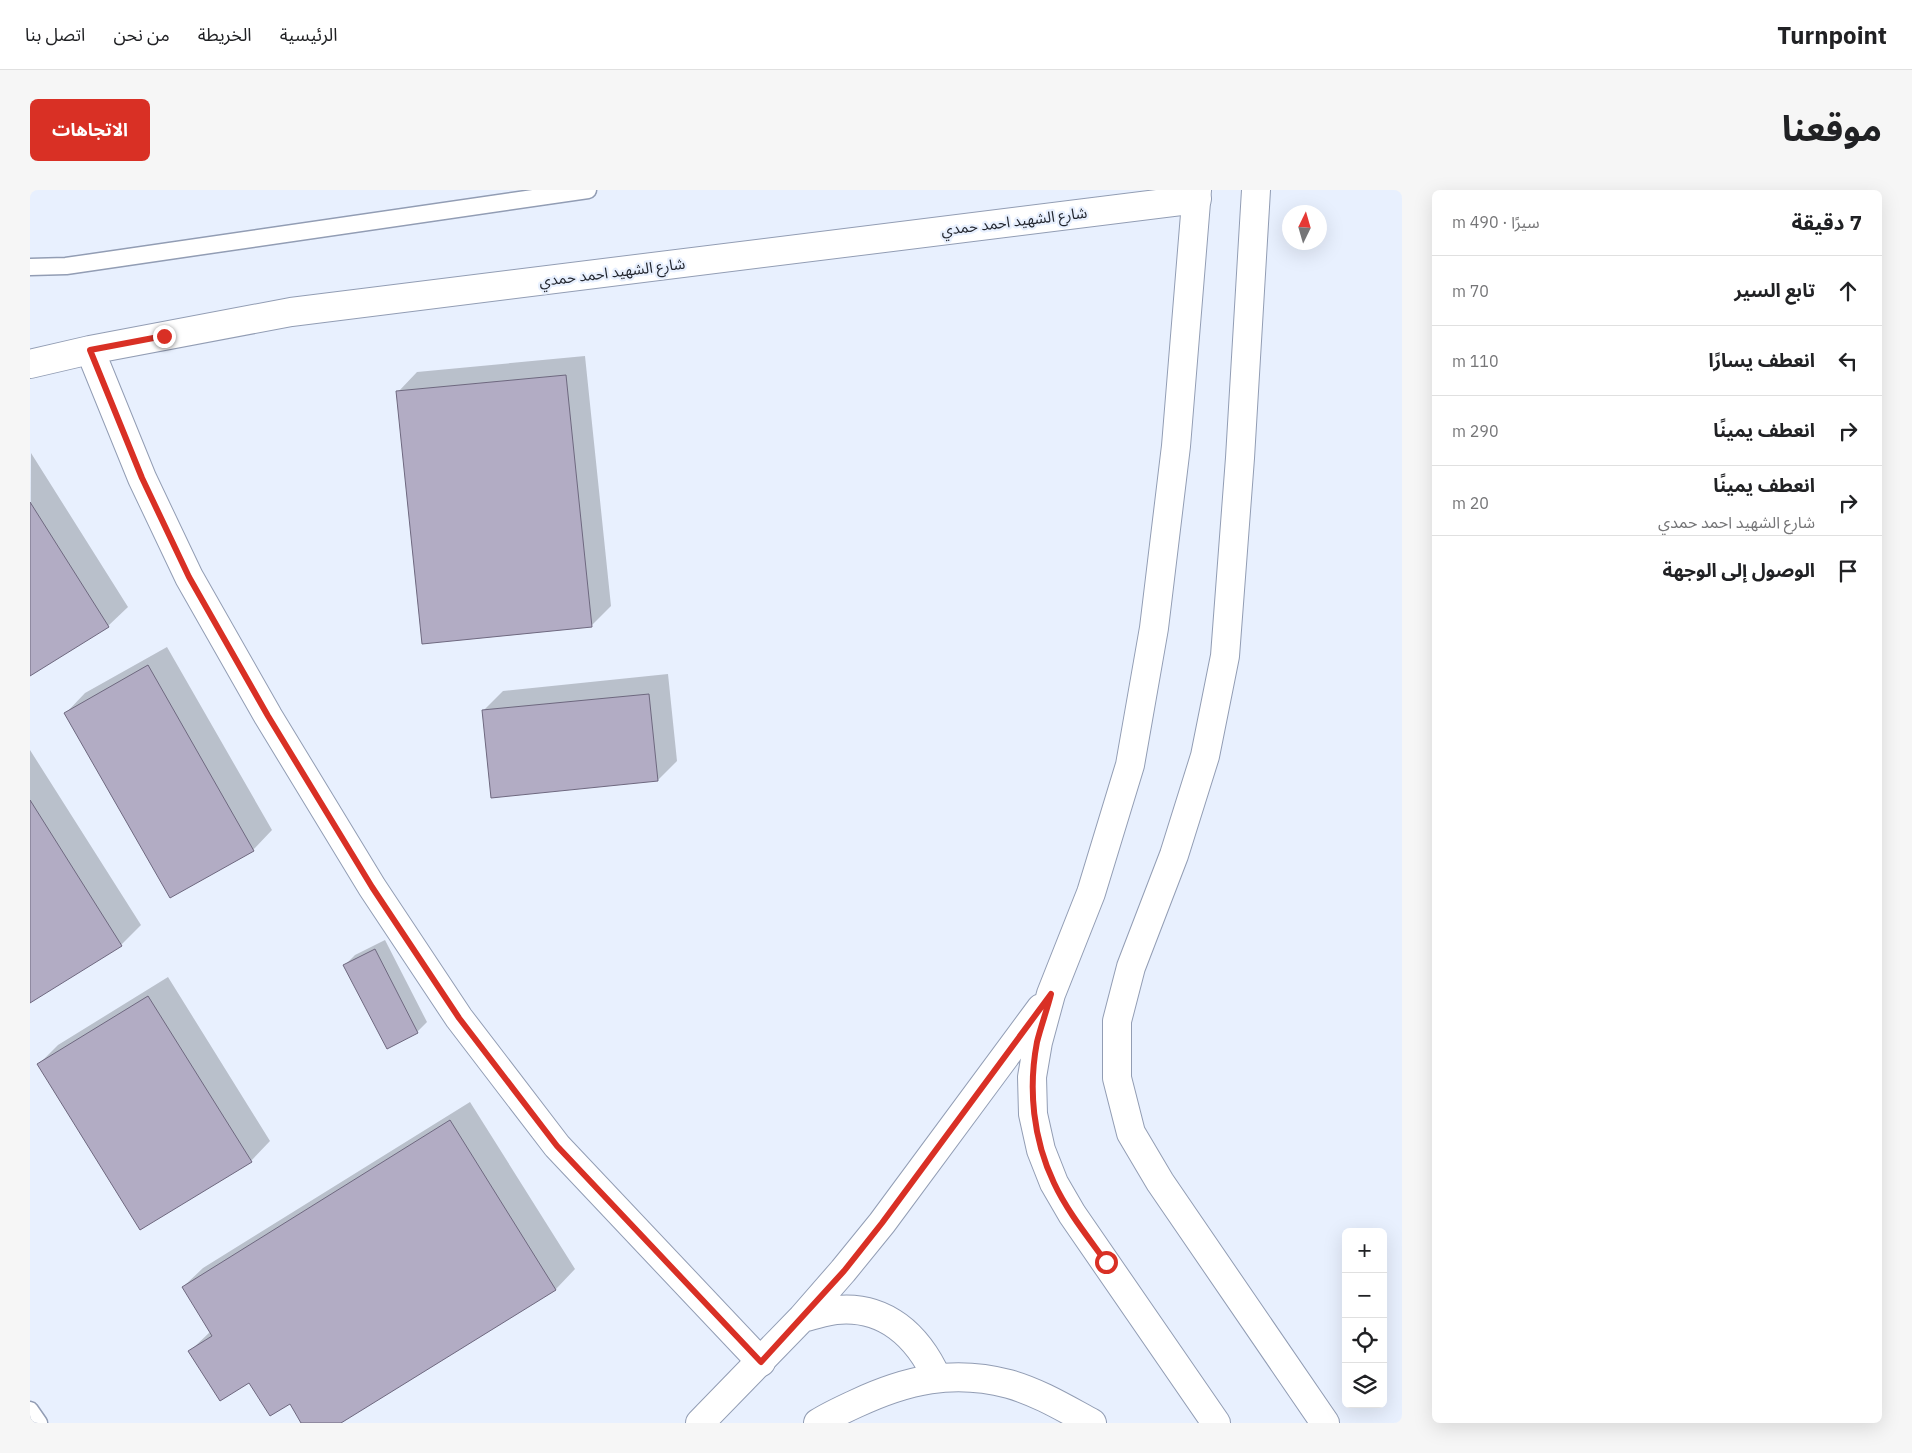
<!DOCTYPE html>
<html lang="ar">
<meta charset="utf-8">
<style>
:root{--surface:#fff;--page:#f6f6f6;--text:#202124;--muted:#757577;--line:#e0e0e0;--accent:#d93025}
body{margin:0;font-family:"IBM Plex Sans","Noto Sans Arabic",sans-serif;background:var(--page);color:var(--text);direction:rtl}
.controls{position:absolute;right:15px;bottom:15px;display:grid;overflow:hidden;border-radius:8px;box-shadow:0 5px 20px #0002}
.controls button{width:45px;height:45px;display:grid;place-items:center;padding:0;border:0;border-bottom:1px solid var(--line);background:var(--surface);color:var(--text);font:25px sans-serif}
.compass{position:absolute;left:1252px;top:15px;width:45px;height:45px;border-radius:50%;background:var(--surface);box-shadow:0 5px 20px #0002;rotate:5deg}
.stop{position:absolute;width:15px;height:15px;margin:-11px;border:4px solid #d93025;border-radius:50%;background:#fff}
.stop.end{background:#d93025;border-color:#fff;box-shadow:0 1px 5px #0008}
.list{margin:0;padding:0;list-style:none}
h2{display:flex;justify-content:space-between;align-items:center;height:65px;margin:0;padding:0 20px;font-size:21px}
h2 small{font-size:16px;font-weight:400;color:var(--muted)}
.list li{display:grid;grid-template-columns:32px 1fr auto;gap:15px;align-items:center;box-sizing:border-box;height:70px;padding:0 20px;border-top:1px solid var(--line)}
.list b{display:block;font-size:19px;white-space:nowrap}
.list p{margin:0;font-size:16px;white-space:nowrap;color:var(--muted)}
.list em{font-size:16px;font-style:normal;color:var(--muted)}
.icon{flex:none;width:28px;height:28px;fill:none;stroke:currentColor;stroke-width:2;stroke-linecap:round;stroke-linejoin:round}
.map{position:relative;flex:none;width:1372px;height:1233px;overflow:hidden;direction:ltr;border-radius:8px}
header{display:flex;align-items:center;gap:30px;box-sizing:border-box;height:70px;padding:0 25px;background:var(--surface);border-bottom:1px solid var(--line)}
header strong{font-size:24px}
nav{display:flex;gap:28px;margin-inline-start:auto;font-size:18px}
.intro{display:flex;align-items:center;justify-content:space-between;box-sizing:border-box;height:120px;padding:0 30px}
h1{margin:0;font-size:35px}
.button{padding:12px 22px;border-radius:8px;background:var(--accent);color:#fff;font-size:18px;font-weight:700}
main{display:flex;gap:30px;padding:0 30px}
aside{flex:1;background:var(--surface);border-radius:8px;box-shadow:0 5px 20px #0002}
.map>svg:first-child{display:block}
</style>
<header>
<strong>Turnpoint</strong>
<nav><a>الرئيسية</a><a>الخريطة</a><a>من نحن</a><a>اتصل بنا</a></nav>
</header>
<div class="intro"><h1>موقعنا</h1><a class="button">الاتجاهات</a></div>
<main>
<aside>
<h2>7 دقيقة<small>سيرًا · 490 m</small></h2>
<ul class="list">
<li><svg class="icon" aria-label="ahead" viewBox="0 0 24 24"><path d="M12 20V5M6 11l6-6 6 6"/></svg><div><b>تابع السير</b></div><em>70 m</em></li>
<li><svg class="icon" aria-label="left" viewBox="0 0 24 24"><path d="M17 20v-9H6M10 6l-5 5 5 5"/></svg><div><b>انعطف يسارًا</b></div><em>110 m</em></li>
<li><svg class="icon" aria-label="right" viewBox="0 0 24 24"><path d="M7 20v-9h11M14 6l5 5-5 5"/></svg><div><b>انعطف يمينًا</b></div><em>290 m</em></li>
<li><svg class="icon" aria-label="right" viewBox="0 0 24 24"><path d="M7 20v-9h11M14 6l5 5-5 5"/></svg><div><b>انعطف يمينًا</b><p>شارع الشهيد احمد حمدي</p></div><em>20 m</em></li>
<li><svg class="icon" aria-label="arrive" viewBox="0 0 24 24"><path d="M6 21V4h12l-3 4 3 4H6"/></svg><div><b>الوصول إلى الوجهة</b></div></li>
</ul>
</aside>
<div class="map">
<svg width="1372" height="1233" viewBox="0 0 1372 1233">
<rect width="100%" height="100%" fill="#e8f0fe"/>
<path fill="#0003" d="M555,166l26,250 -20,20 -193,-234 19,-20z
M1,263l97,154 -20,19 -78,48z
M137,457l105,183 -19,20 -187,-137 19,-20z
M638,484l9,87 -19,19 -175,-69 20,-20z
M0,560l111,175 -20,20 -91,57z
M355,750l42,82 -10,10 -72,-67 10,-10z
M138,787l102,164 -19,20 -212,-97 19,-19z
M440,912l105,167 -19,20 -217,134h-36l-13,-20 -100,-52 20,-19 -27,-45 20,-19z"/>
<path fill="#b2acc4" stroke="#6e687f" d="M536,185l26,252 -170,17 -26,-253z
M0,312l79,125 -79,49z
M118,475l106,186 -84,47 -106,-185z
M619,504l9,87 -167,17 -9,-88z
M0,610l92,146 -92,57z
M345,759l43,84 -31,16 -44,-84z
M118,806l104,166 -112,68 -103,-166z
M420,930l106,170 -215,133h-40l-11,-19 -20,12 -21,-33 -29,18 -32,-50 24,-15 -30,-49z"/>
<g fill="none" stroke-linecap="round" stroke-linejoin="round">
<g stroke="#929db4" stroke-width="19">
<path id="service" d="M0,77l36,-1 522,-76
M0,1220l9,13"/>
</g>
<g stroke="#929db4" stroke-width="30">
<path id="minor" d="M60,160l52,128 47,99 79,139 104,171 87,131 98,128 204,216
M0,174l60,-14 201,-38 906,-113"/>
</g>
<g stroke="#929db4" stroke-width="30">
<path id="tertiary" d="M1167,0l-21,256 -22,182 -24,137 -39,128 -40,101 -13,48 -6,35 1,37 8,36 13,33 18,31 144,209
M1226,0l-16,268 -15,198 -20,100 -31,99 -43,112 -14,54v57l14,55 29,49 165,241
M772,1128c11,-2 23,-7 34,-8 49,-5 82,26 101,68
M670,1233l102,-105 41,-47 39,-48 159,-215
M788,1233c11,-7 24,-13 37,-19 51,-24 98,-35 154,-20 29,8 57,25 83,39"/>
</g>
<use href="#service" stroke="#fff" stroke-width="16"/>
<use href="#minor" stroke="#fff" stroke-width="28"/>
<use href="#tertiary" stroke="#fff" stroke-width="28"/>
</g>
<g fill="none" stroke-linecap="round" stroke-linejoin="round">
<path stroke="#d93025" stroke-width="6" d="M134,146l-74,14 52,128 47,99 79,139 104,171 87,131 98,128 204,216 83,-91 38,-48 169,-229c-4,16 -10,32 -14,48 -9,47 -4,97 17,141 13,28 34,54 52,79"/>
</g>
<g text-anchor="middle" dominant-baseline="central" stroke-width="4.5" stroke-linejoin="round" paint-order="stroke">
<g font-size="15" fill="#22262f" stroke="#e8f0fe">
<text transform="translate(984 31) rotate(-7)">شارع الشهيد احمد حمدي</text>
<text transform="translate(582 82) rotate(-7)">شارع الشهيد احمد حمدي</text>
</g>
</g>
</svg>
<div class="controls">
<button>+</button>
<button>−</button>
<button><svg class="icon" aria-label="locate" viewBox="0 0 24 24"><circle cx="12" cy="12" r="6"/><path d="M12 2v4M12 18v4M2 12h4M18 12h4"/></svg></button>
<button><svg class="icon" aria-label="layers" viewBox="0 0 24 24"><path d="M12 4l9 5-9 5-9-5zM3 14l9 5 9-5"/></svg></button>
</div>
<svg class="compass" viewBox="-18 -18 36 36"><path d="M0-13l5 13h-10z" fill="#e53935"/><path d="M0 13l5-13h-10z" fill="#757577"/></svg>
<div class="stop" style="left:1076px;top:1072px"></div>
<div class="stop end" style="left:134px;top:146px"></div>
</div>
</main>
